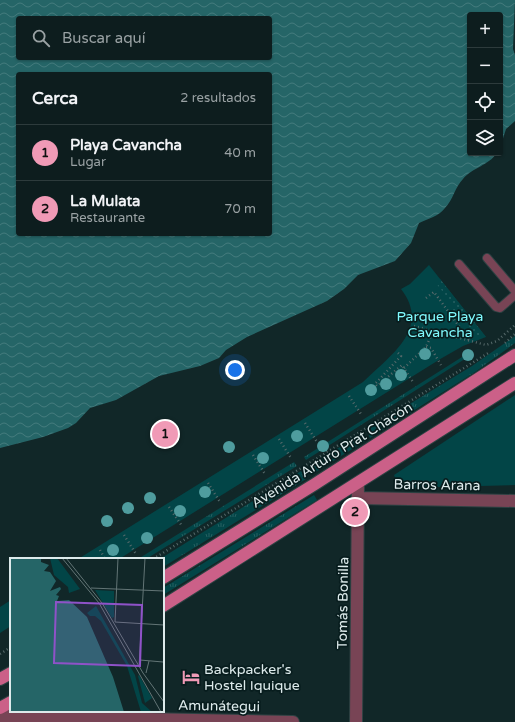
<!DOCTYPE html>
<html lang="es">
<meta charset="utf-8">
<style>
:root{--surface:#0d1d1e;--page:#1b2a2b;--text:#f1f3f6;--muted:#9aa2a4;--line:#2d3b3c;--accent:#f09ab6}
body{margin:0;font-family:"Varela Round",sans-serif;background:var(--page);color:var(--text)}
.controls{position:absolute;right:12px;top:12px;display:grid;overflow:hidden;border-radius:4px;box-shadow:0 1px 3px #0004}
.controls button{width:36px;height:36px;display:grid;place-items:center;padding:0;border:0;border-bottom:1px solid var(--line);background:var(--surface);color:var(--text);font:20px sans-serif}
.you{position:absolute;left:235px;top:370px;width:14px;height:14px;margin:-10px;border:3px solid #fff;border-radius:50%;background:#1a73e8;box-shadow:0 0 0 6px #1a73e833}
.badge{display:grid;place-items:center;width:26px;height:26px;border-radius:50%;background:var(--accent);color:#111;font-size:13px;font-weight:700}
.pin{position:absolute;translate:-50% -50%;border:2px solid #fff;box-shadow:0 1px 4px #0006}
.list{margin:0;padding:0;list-style:none}
h2{display:flex;justify-content:space-between;align-items:center;height:52px;margin:0;padding:0 16px;font-size:17px}
h2 small{font-size:13px;font-weight:400;color:var(--muted)}
.list li{display:grid;grid-template-columns:26px 1fr auto;gap:12px;align-items:center;box-sizing:border-box;height:56px;padding:0 16px;border-top:1px solid var(--line)}
.list b{display:block;font-size:15px;white-space:nowrap}
.list p{margin:0;font-size:13px;white-space:nowrap;color:var(--muted)}
.list em{font-size:13px;font-style:normal;color:var(--muted)}
.icon{flex:none;width:22px;height:22px;fill:none;stroke:currentColor;stroke-width:2;stroke-linecap:round;stroke-linejoin:round}
.map{position:relative;flex:none;width:515px;height:722px;overflow:hidden}
.search{position:absolute;background:var(--surface);box-shadow:0 1px 3px #0004;left:16px;top:16px;width:256px;height:44px;display:flex;align-items:center;gap:10px;box-sizing:border-box;padding:0 14px;border-radius:4px;color:var(--muted);font-size:15px}
.panel{position:absolute;background:var(--surface);box-shadow:0 1px 3px #0004;left:16px;top:72px;width:256px;height:164px;border-radius:4px}
.map>svg:first-child{display:block}
</style>
<div class="map">
<svg width="515" height="722" viewBox="0 0 515 722">
<defs>
<pattern id="grass-tufts" width="24" height="20" patternUnits="userSpaceOnUse"><rect width="24" height="20" fill="#024547"/><path d="M3 7l-1-3M5 7V3M7 7l1-3M15 17l-1-3M17 17v-4M19 17l1-3" fill="none" stroke="#266062"/></pattern>
<pattern id="garden-dots" width="8" height="8" patternUnits="userSpaceOnUse"><rect width="8" height="8" fill="#024547"/><path d="M2 2h.1M6 6h.1" fill="none" stroke="#266062" stroke-width="1.8" stroke-linecap="round"/></pattern>
<pattern id="water-waves" width="16" height="10" patternUnits="userSpaceOnUse"><rect width="16" height="10" fill="#256567"/><path d="M0 5q4-4 8 0t8 0" fill="none" stroke="#447b7d"/></pattern>
</defs>
<rect width="100%" height="100%" fill="#112728"/>
<path fill="url(#grass-tufts)" d="M515,336v7l-40,29 -105,66 -3,-8 105,-64z
M470,352l1,3 -165,105 -2,-3z
M359,435l6,6 -51,32 -4,-7z
M294,462l3,4 -151,93h-8z
M301,471l5,8 -143,88v-8h-3z
M314,495l3,5 -154,95v-7z"/>
<path fill="#024547" d="M429,265l57,72 -23,9 -21,12 -323,201h-41l285,-177c26,-26 69,-53 38,-93l9,-5z
M515,395v90l-116,3 -5,-13z
M11,600v26l-11,7v-26z"/>
<path fill="url(#garden-dots)" d="M440,279l46,58 -18,-4 -4,-17 -12,-6 3,-3 -20,-25z"/>
<path fill="url(#water-waves)" fill-rule="evenodd" d="M0,0h515l-2,49 2,6v66l-9,8 -6,19v-133h-30v138h27c-9,13 -24,14 -34,26 -8,8 -10,21 -18,29 -6,8 -17,11 -26,15l-8,20 -16,18 -37,14 -14,14 -17,12 -80,36 -21,13 -7,8 -19,8 -41,10 -43,24 -26,8 -14,15 -8,5 -25,9 -43,11zM18,18h252v40h-252zM18,74h252v160h-252z"/>
<g fill="none" stroke-linecap="round" stroke-linejoin="round">
<g stroke="#2e4243" stroke-width="10">
<path id="service" d="M487,258l28,33
M459,264l37,43 4,1 15,-13"/>
</g>
<g stroke="#2e4243" stroke-width="14">
<path id="minor" d="M359,498l156,3
M356,722l2,-238"/>
</g>
<g stroke="#2e4243" stroke-width="14">
<path id="tertiary" d="M0,716l293,6"/>
</g>
<g stroke="#2e4243" stroke-width="14">
<path id="primary" d="M163,578l152,-94 200,-129
M163,606l352,-223
M0,679l11,-6
M0,708l11,-6"/>
</g>
<path stroke="#576a6b" stroke-width="2.5" stroke-dasharray="1 3" stroke-linecap="butt" d="M426,298l8,-6 35,48
M414,326l72,19 11,-4 18,-16
M505,343l10,-9
M426,347l5,1 10,17
M398,353l3,3 -26,28 2,2 25,-21 11,17
M404,368l22,-21 7,-16
M349,396l12,18
M305,423l12,19
M279,439l12,19
M253,455l12,19
M208,483l12,19
M169,507l13,19
M124,535l12,19
M100,550l5,9
M153,559l337,-207
M0,654l11,-7"/>
<use href="#service" stroke="#784455" stroke-width="8"/>
<use href="#minor" stroke="#784455" stroke-width="12"/>
<use href="#tertiary" stroke="#784455" stroke-width="12"/>
<use href="#primary" stroke="#cb6088" stroke-width="12"/>
</g>
<g fill="#4f9c9e">
<circle cx="425" cy="354" r="6"/>
<circle cx="468" cy="355" r="6"/>
<circle cx="401" cy="375" r="6"/>
<circle cx="386" cy="384" r="6"/>
<circle cx="371" cy="390" r="6"/>
<circle cx="297" cy="436" r="6"/>
<circle cx="323" cy="446" r="6"/>
<circle cx="229" cy="447" r="6"/>
<circle cx="263" cy="458" r="6"/>
<circle cx="205" cy="492" r="6"/>
<circle cx="150" cy="498" r="6"/>
<circle cx="128" cy="508" r="6"/>
<circle cx="180" cy="511" r="6"/>
<circle cx="107" cy="521" r="6"/>
<circle cx="147" cy="538" r="6"/>
<circle cx="113" cy="550" r="6"/>
</g>
<defs>
<g id="hotel-bare" transform="scale(1.38)"><path d="M-6-4.5h1.5V1H6V5H4.5V3h-9V5H-6ZM-4 0a1.8 1.8 0 1 1 3.6 0ZM.5 0V-2.5h3Q6-2.5 6 0Z" fill="#f09ab6" stroke="#081d1e" stroke-width="2.5" paint-order="stroke"/></g>
</defs>
<g fill-rule="evenodd">
<use href="#hotel-bare" x="191" y="677"/>
</g>
<g text-anchor="middle" dominant-baseline="central" stroke-width="3.5" stroke-linejoin="round" paint-order="stroke">
<g font-size="14" fill="#81fbff" stroke="#081d1e">
<text x="440" y="316">Parque Playa<tspan x="440" dy="16">Cavancha</tspan></text>
</g>
<g font-size="14" fill="#ddeaeb" stroke="#081d1e">
<text transform="translate(332 455) rotate(-32)">Avenida Arturo Prat Chacón</text>
<text transform="translate(437 485) rotate(1)">Barros Arana</text>
<text transform="translate(343 603) rotate(-89)">Tomás Bonilla</text>
<text transform="translate(219 706) rotate(1)">Amunátegui</text>
</g>
<g font-size="14" fill="#ddeaeb" stroke="#081d1e" text-anchor="start">
<text x="204" y="669">Backpacker's<tspan x="204" dy="16">Hostel Iquique</tspan></text>
</g>
</g>
<g transform="translate(10 558)">
<rect width="154" height="154" fill="#112728"/>
<path d="M129,117l13,23 -7,5 -7,-27z" fill="#024547"/>
<path d="M40,0h7l23,31 -11,4 -1,-6 -14,-12zM85,32l19,1v26l-2,1zM86,48l39,69 7,28 10,9h-11l-14,-46 -26,-45 -6,-5h-5l-3,-3z" fill="#024547"/>
<path d="M0,0h31v4l8,3 -5,6 6,1 6,9 -6,10 10,-4 1,2 -5,6 3,1 -2,5 12,-1 18,17 26,60 11,35h-114z" fill="#256567"/>
<path fill="none" stroke="#637576" stroke-width="1" d="M52,0l37,45 62,109M56,0l36,45 41,70 21,29M81,30l73,3M105,64l3,-64M105,64l49,3M130,102l23,2M129,109l6,-109M136,115l3,-12"/>
<path fill="#8f52c8" fill-opacity="0.15" stroke="#8f52c8" stroke-width="2" d="M46,44l86,3 -2,61 -86,-3z"/>
<rect width="154" height="154" fill="none" stroke="#ddeaeb" stroke-width="2"/>
</g>
</svg>
<div class="controls">
<button>+</button>
<button>−</button>
<button><svg class="icon" aria-label="locate" viewBox="0 0 24 24"><circle cx="12" cy="12" r="6"/><path d="M12 2v4M12 18v4M2 12h4M18 12h4"/></svg></button>
<button><svg class="icon" aria-label="layers" viewBox="0 0 24 24"><path d="M12 4l9 5-9 5-9-5zM3 14l9 5 9-5"/></svg></button>
</div>
<div class="you"></div>
<div class="pin badge" style="left:165px;top:434px">1</div>
<div class="pin badge" style="left:355px;top:512px">2</div>
<div class="search"><svg class="icon" aria-label="search" viewBox="0 0 24 24"><circle cx="10" cy="10" r="6"/><path d="M15 15l6 6"/></svg>Buscar aquí</div>
<section class="panel">
<h2>Cerca<small>2 resultados</small></h2>
<ul class="list">
<li><span class="badge">1</span><div><b>Playa Cavancha</b><p>Lugar</p></div><em>40 m</em></li>
<li><span class="badge">2</span><div><b>La Mulata</b><p>Restaurante</p></div><em>70 m</em></li>
</ul>
</section>
</div>
